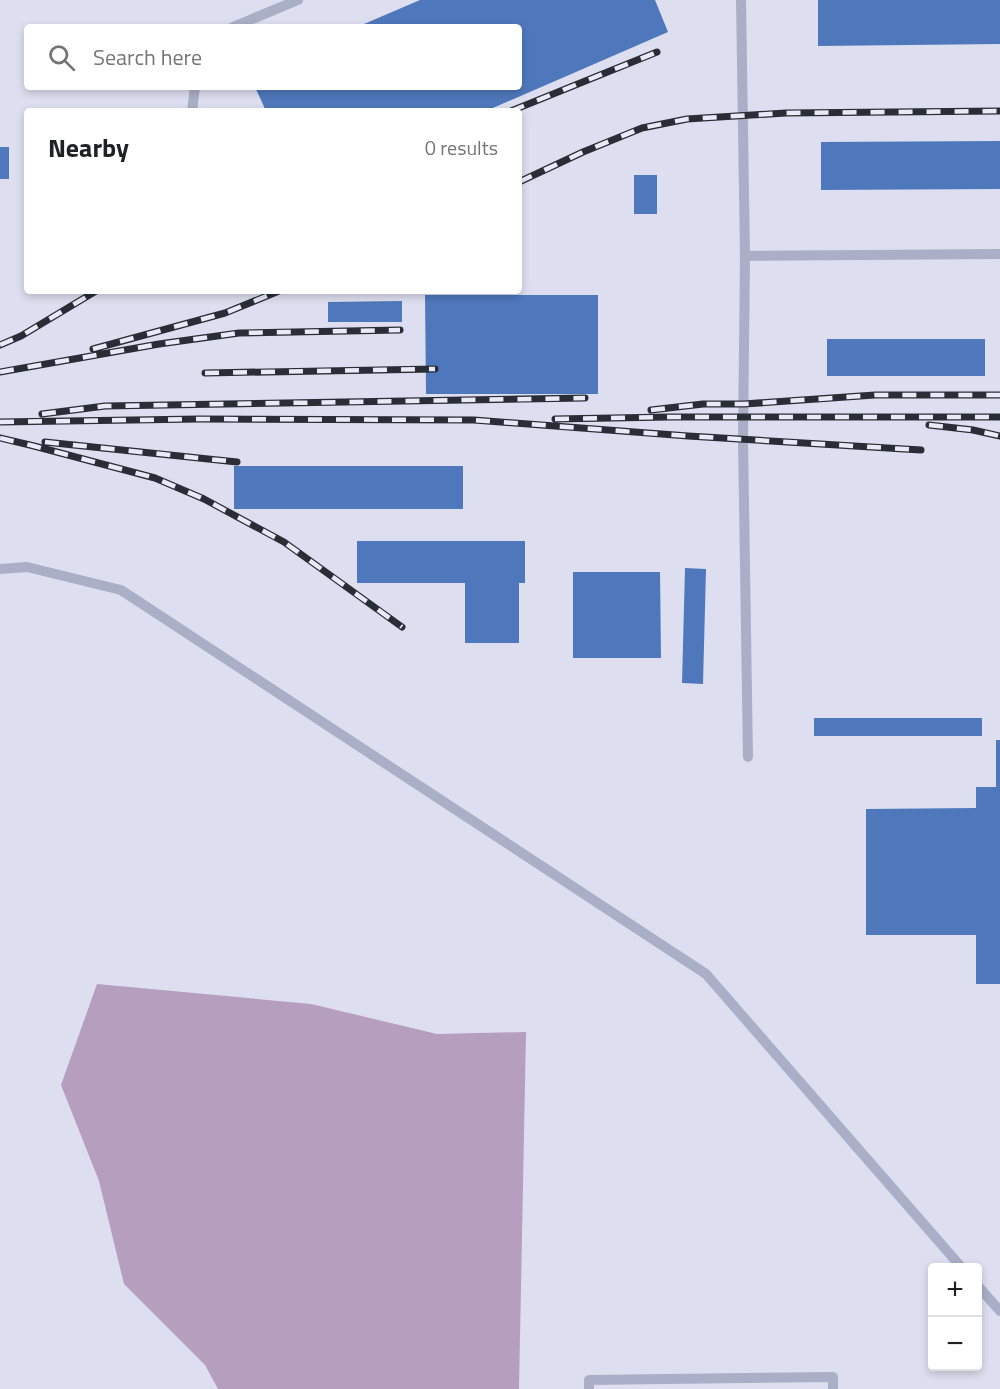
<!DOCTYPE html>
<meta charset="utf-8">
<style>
:root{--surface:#fff;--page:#f2f2f2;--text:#202124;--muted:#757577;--line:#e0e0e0}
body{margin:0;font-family:"Titillium Web",sans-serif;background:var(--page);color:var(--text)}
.controls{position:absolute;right:18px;bottom:18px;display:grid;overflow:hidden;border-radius:6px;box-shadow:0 3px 9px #0003}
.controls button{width:54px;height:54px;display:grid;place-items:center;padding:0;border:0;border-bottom:2px solid var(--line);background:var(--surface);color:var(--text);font:30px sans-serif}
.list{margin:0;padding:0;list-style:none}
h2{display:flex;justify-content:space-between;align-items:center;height:78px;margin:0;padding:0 24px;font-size:26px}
h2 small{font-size:20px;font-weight:400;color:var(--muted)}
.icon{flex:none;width:33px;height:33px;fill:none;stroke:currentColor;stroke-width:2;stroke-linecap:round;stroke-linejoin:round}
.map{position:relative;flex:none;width:1000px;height:1389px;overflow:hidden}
.search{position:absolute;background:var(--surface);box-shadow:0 3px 9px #0003;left:24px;top:24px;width:498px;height:66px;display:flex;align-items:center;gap:15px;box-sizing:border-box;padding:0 21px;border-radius:6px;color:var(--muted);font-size:22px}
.panel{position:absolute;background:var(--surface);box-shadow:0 3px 9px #0003;left:24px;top:108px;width:498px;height:186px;border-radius:6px}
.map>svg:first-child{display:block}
</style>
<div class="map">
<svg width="1000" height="1389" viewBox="0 0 1000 1389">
<rect width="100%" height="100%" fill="#dddff0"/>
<path fill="#b59ebe" d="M97,984l214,20 126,30 89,-2 -7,357h-301l-13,-24 -81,-81 -25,-103 -38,-96z"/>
<path fill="#4f78bc" d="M420,0h235l13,32 -182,79h-220l-11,-24h264v-60h-162z
M818,0h182v44l-182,2z
M1000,141v48l-179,1v-48z
M0,147h9v32h-9z
M634,175h23v39h-23z
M425,295h173v99h-172z
M402,301v21h-74v-20z
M827,339h158v37h-158z
M234,466h229v43h-229z
M357,541h168v42h-6v60h-54v-60h-108z
M685,568l21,1 -3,115 -21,-1z
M573,572h87l1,86h-88z
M814,718h168v18h-168z
M996,740h4v244h-24v-49h-110v-126l110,-1v-21h20z"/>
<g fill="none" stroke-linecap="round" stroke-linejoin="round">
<path stroke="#aaafc7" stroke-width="10" d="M741,0l4,256 -2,183 5,318
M233,27l65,-27
M192,111l3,-24
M745,256l255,-2
M0,569l27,-2 94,23 585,384 256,294
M978,1286l22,25
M589,1389v-9l244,-3v12"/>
<g stroke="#292d35" stroke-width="7">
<path id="rail" d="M511,111l146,-59
M519,182l64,-30 59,-24 45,-9 99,-6 214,-2
M0,345l21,-9 75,-45
M93,349l132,-36 54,-22
M0,372l159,-28 80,-11 161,-3
M205,373l230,-4
M651,410l52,-6h41l131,-9h125
M42,414l63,-8 480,-8
M555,419l115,-2h330
M0,422l199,-3 275,1 214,16 233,14
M929,425l44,5 27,6
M0,438l34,8 121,32 49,21 80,43 118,85
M45,442l192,20"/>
</g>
<use href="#rail" stroke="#e9eaf8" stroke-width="4.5" stroke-dasharray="14" stroke-linecap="butt"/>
</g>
</svg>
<div class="controls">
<button>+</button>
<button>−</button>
</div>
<div class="search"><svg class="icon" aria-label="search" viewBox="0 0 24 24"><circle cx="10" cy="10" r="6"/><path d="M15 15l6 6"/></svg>Search here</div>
<section class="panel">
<h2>Nearby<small>0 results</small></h2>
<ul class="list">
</ul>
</section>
</div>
